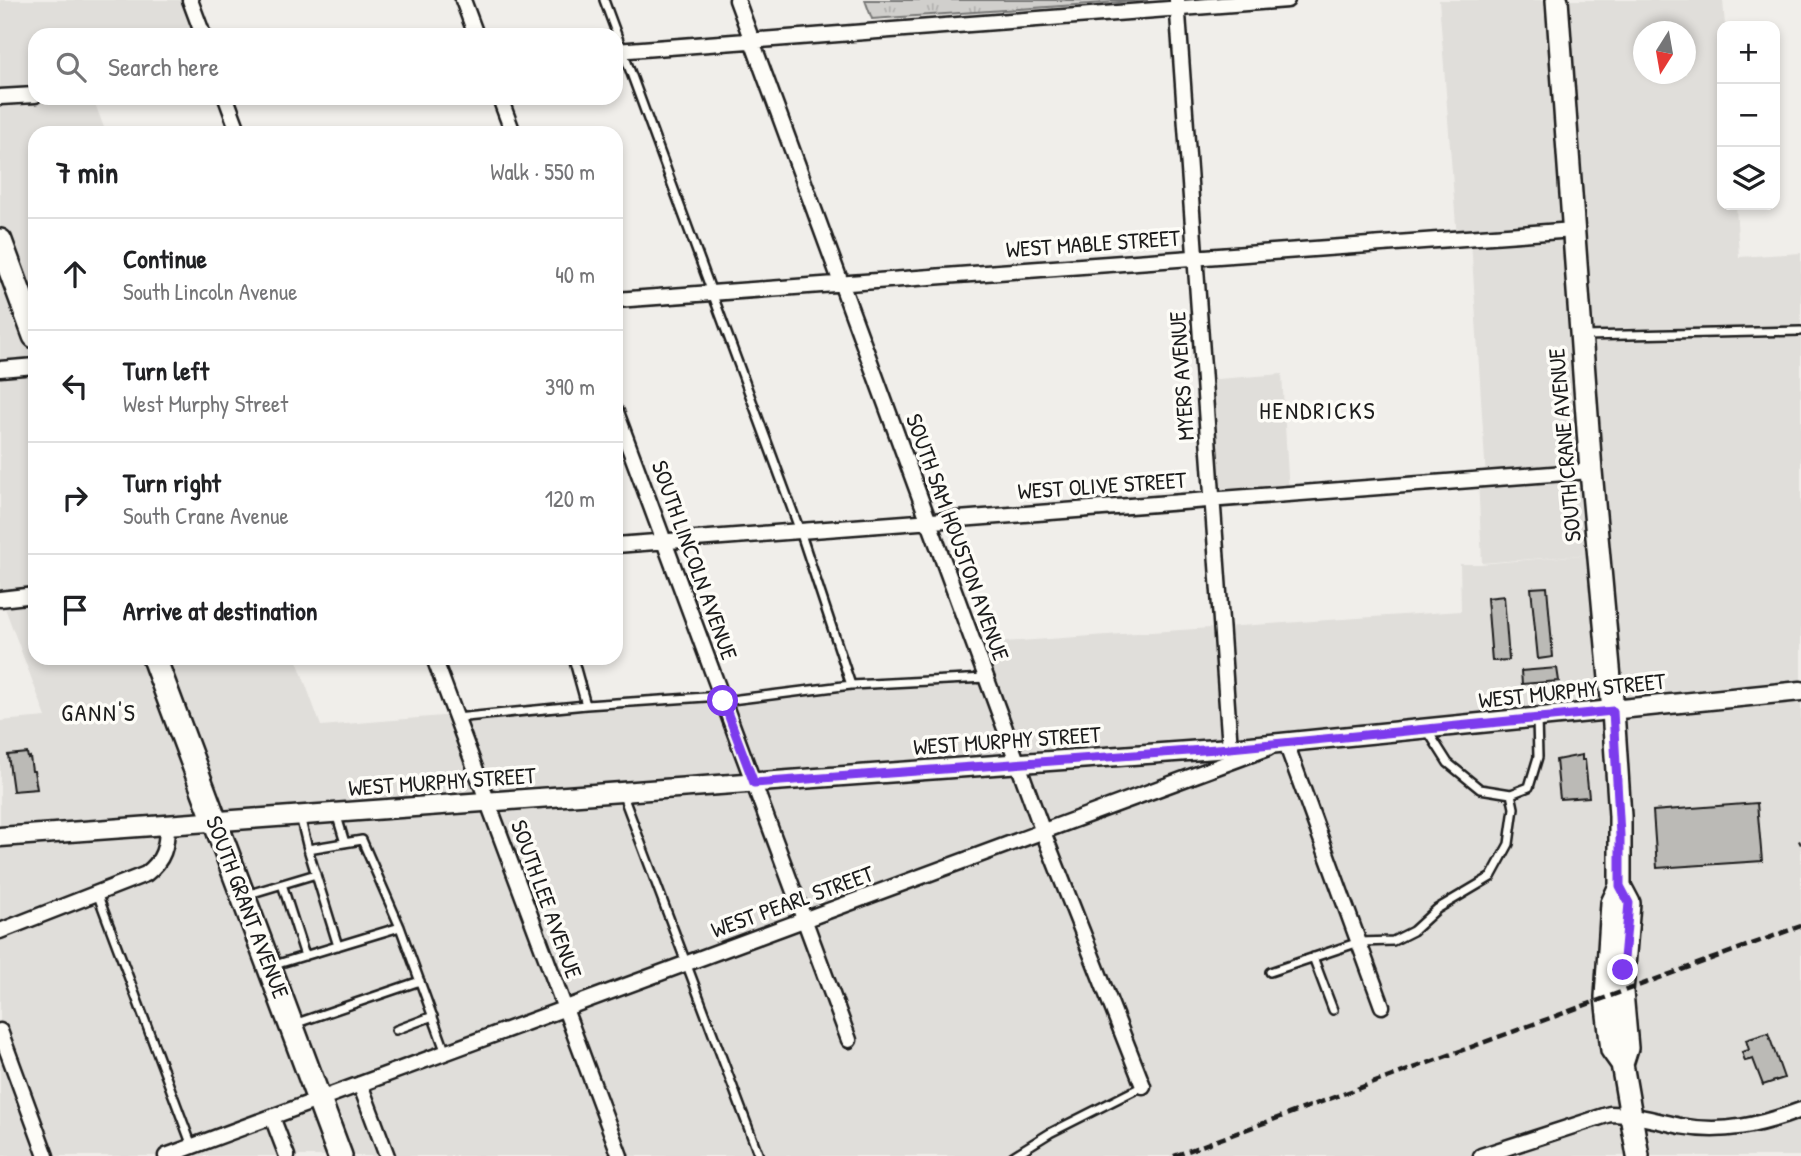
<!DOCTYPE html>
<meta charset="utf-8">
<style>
:root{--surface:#fff;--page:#f2f2f2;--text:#202124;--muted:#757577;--line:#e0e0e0}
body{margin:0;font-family:"Patrick Hand",sans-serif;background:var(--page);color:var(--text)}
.controls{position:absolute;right:21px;top:21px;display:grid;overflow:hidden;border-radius:14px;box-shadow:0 4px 10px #0003}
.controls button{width:63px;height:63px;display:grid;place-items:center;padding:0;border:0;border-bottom:2px solid var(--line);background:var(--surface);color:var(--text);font:35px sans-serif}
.compass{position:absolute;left:1633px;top:21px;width:63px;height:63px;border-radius:50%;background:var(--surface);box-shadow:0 4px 10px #0003;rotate:191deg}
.stop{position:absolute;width:21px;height:21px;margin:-16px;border:5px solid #7c3aed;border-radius:50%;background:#fff}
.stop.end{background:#7c3aed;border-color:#fff;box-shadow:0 2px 7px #0008}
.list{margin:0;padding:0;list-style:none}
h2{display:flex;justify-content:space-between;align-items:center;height:91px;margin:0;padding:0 28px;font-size:30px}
h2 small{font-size:23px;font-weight:400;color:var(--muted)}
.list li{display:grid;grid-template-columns:46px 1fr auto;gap:21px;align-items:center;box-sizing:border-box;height:112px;padding:0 28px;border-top:2px solid var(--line)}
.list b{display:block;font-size:26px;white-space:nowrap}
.list p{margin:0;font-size:23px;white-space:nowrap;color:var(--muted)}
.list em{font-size:23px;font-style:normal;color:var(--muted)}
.icon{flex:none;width:38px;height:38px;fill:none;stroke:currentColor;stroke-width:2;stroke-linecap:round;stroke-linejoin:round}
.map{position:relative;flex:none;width:1801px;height:1156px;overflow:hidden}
.search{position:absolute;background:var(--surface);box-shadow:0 4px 10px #0003;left:28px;top:28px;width:595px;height:77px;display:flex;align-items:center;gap:18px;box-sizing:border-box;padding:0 24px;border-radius:21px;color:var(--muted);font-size:26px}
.panel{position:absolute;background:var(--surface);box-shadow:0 4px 10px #0003;left:28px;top:126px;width:595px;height:539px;border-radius:21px}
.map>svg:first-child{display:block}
</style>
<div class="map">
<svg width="1801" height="1156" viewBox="0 0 1801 1156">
<defs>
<pattern id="park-tufts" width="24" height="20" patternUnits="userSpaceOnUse" patternTransform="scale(1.75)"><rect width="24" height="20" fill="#d0cfcc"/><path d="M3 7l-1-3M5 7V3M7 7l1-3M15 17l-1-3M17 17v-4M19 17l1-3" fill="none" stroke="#b2b1af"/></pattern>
</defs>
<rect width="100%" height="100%" fill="#f0eeea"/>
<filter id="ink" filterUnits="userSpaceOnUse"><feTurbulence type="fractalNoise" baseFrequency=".0143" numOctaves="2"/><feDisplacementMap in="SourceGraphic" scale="14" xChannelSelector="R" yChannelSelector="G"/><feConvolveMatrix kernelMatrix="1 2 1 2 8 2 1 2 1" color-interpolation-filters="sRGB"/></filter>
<g filter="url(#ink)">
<path fill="#e0deda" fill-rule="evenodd" d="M0,0h190l13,35h-168v63h58l13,35h-71v525h261l25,68 265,-22 399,-26 -12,-34 488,-33 -1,-47h20l115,-10 -113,9 -4,-84 8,-1 -15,-238 -14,-1 -18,-239h284l2,26h-3v179h14l3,52 62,-4v903h-1801v-435l46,-4 -46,-122zM1644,32h42v42h-42z
M1282,374l7,120 -76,5 -9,-119z"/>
<path fill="url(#park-tufts)" stroke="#767674" stroke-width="2" d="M865,0h283l-276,19z"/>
<path fill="#bbbab6" stroke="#1c1c1c" stroke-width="2" d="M1547,587l6,70 -15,2 -7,-71z
M1504,596l5,64 -17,1 -5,-63z
M1557,668l2,13 -37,3 -1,-13z
M27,753l1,5 2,-1 2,14h2l3,18 -24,2 -5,-36z
M1582,755v5h3l4,37 -29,2 -4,-39z
M1757,803l5,58 -105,7 -4,-57z
M1768,1033l16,45 -21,7 -10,-26 -8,2 -3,-9 7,-2 -3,-10z"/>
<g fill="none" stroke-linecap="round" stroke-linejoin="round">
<g stroke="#1c1c1c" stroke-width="12">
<path id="service" d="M604,0l196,531 51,154
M1585,336l216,-5
M573,658l13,47 135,-9
M723,701l128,-16 135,-7
M456,718l130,-13
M1427,730l21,33 32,26 31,5 18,-7 9,-30 -1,-39
M622,793l137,363
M336,813l9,30
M300,816l8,33
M282,884l23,72
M97,893l95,253
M246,895l70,-21
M400,927l46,126
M1313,957l20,53
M271,966l129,-39 -38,-87 -54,9 30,97
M1270,972l89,-30 34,-1 20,-10 24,-22 54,-32 18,-33 5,-36 -3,-14
M294,1024l126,-43
M396,1030l37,-14
M1013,1156l37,-23 93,-47"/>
</g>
<g stroke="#1c1c1c" stroke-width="19">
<path id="minor" d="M190,0l13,35
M463,0l13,35
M737,0l306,832 100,254
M1177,0l53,748
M616,51l671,-51
M0,97l35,-2
M226,98l13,35
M500,98l13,35
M616,300l958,-70
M0,369l35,-3
M616,412l233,628
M616,545l975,-74
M0,599l35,-4
M434,658l186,498
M1286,743l96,263
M0,931l146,-57c18,-14 21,-27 21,-50
M0,1031l46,125
M360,1084l27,72
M272,1117l15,39
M166,1156l1102,-408
M1481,1156l129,-42c24,0 47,7 70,12 43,8 81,-1 121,-16"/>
</g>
<g stroke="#1c1c1c" stroke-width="23">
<path id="tertiary" d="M0,837l1230,-89 571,-57"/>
</g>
<g stroke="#1c1c1c" stroke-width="26">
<path id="secondary" d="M1557,0l34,471 22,240 7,105v70l-8,17 -6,94 6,53 10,14 16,92
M1620,886l9,17 -7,89 5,56 -5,16"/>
</g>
<g stroke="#1c1c1c" stroke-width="28">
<path id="primary" d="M0,241l35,95
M154,658l186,498"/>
</g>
<use href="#service" stroke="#fdfcf7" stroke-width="7"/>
<use href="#minor" stroke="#fdfcf7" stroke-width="14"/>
<use href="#tertiary" stroke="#fdfcf7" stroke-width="18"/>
<use href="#secondary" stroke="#fdfcf7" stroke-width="21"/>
<use href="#primary" stroke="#fdfcf7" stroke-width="23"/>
<path stroke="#1c1c1c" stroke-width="4.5" stroke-dasharray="10 5" stroke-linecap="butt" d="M1799,843l2,-1
M1174,1156l627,-230"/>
</g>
</g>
<g fill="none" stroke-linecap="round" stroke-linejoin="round" filter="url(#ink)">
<path stroke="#7c3aed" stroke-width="9" d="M723,701l31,82 476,-35 383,-37 7,124v51l9,17 -6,67"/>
</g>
<g text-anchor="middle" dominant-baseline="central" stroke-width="7" stroke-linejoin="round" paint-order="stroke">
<g font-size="23" fill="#1c1c1c" stroke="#fdfcf7">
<text transform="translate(1093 243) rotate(-4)">WEST MABLE STREET</text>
<text transform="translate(1181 376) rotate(-94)">MYERS AVENUE</text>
<text transform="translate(1564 445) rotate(-95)">SOUTH CRANE AVENUE</text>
<text transform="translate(1102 485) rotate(-4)">WEST OLIVE STREET</text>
<text transform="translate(958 537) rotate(70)">SOUTH SAM HOUSTON AVENUE</text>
<text transform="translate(695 560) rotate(70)">SOUTH LINCOLN AVENUE</text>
<text transform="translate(1572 690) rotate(-6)">WEST MURPHY STREET</text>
<text transform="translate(1007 740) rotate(-4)">WEST MURPHY STREET</text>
<text transform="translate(442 781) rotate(-4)">WEST MURPHY STREET</text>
<text transform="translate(547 899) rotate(70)">SOUTH LEE AVENUE</text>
<text transform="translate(792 901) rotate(-20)">WEST PEARL STREET</text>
<text transform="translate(248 907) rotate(69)">SOUTH GRANT AVENUE</text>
</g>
<g font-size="24" letter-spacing="2" fill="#1c1c1c" stroke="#fdfcf7">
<text x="1318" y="410">HENDRICKS</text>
<text x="99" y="712">GANN'S</text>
</g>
</g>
</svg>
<div class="controls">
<button>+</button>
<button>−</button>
<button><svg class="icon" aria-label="layers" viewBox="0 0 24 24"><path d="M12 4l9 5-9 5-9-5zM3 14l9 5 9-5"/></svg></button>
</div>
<svg class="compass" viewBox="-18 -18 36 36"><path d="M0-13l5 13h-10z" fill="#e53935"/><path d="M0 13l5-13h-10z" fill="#757577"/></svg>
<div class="stop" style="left:723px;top:701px"></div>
<div class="stop end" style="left:1623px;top:970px"></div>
<div class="search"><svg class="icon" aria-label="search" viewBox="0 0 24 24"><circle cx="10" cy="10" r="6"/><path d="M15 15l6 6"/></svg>Search here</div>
<section class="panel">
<h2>7 min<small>Walk · 550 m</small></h2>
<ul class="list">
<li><svg class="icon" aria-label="ahead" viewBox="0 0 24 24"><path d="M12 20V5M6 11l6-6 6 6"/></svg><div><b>Continue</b><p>South Lincoln Avenue</p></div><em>40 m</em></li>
<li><svg class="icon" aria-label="left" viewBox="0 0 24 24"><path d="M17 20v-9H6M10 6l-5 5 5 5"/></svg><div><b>Turn left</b><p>West Murphy Street</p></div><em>390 m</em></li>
<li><svg class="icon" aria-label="right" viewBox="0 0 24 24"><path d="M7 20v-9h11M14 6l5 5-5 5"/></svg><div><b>Turn right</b><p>South Crane Avenue</p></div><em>120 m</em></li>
<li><svg class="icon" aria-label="arrive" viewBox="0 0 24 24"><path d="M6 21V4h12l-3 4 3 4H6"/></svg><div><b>Arrive at destination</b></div></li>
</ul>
</section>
</div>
